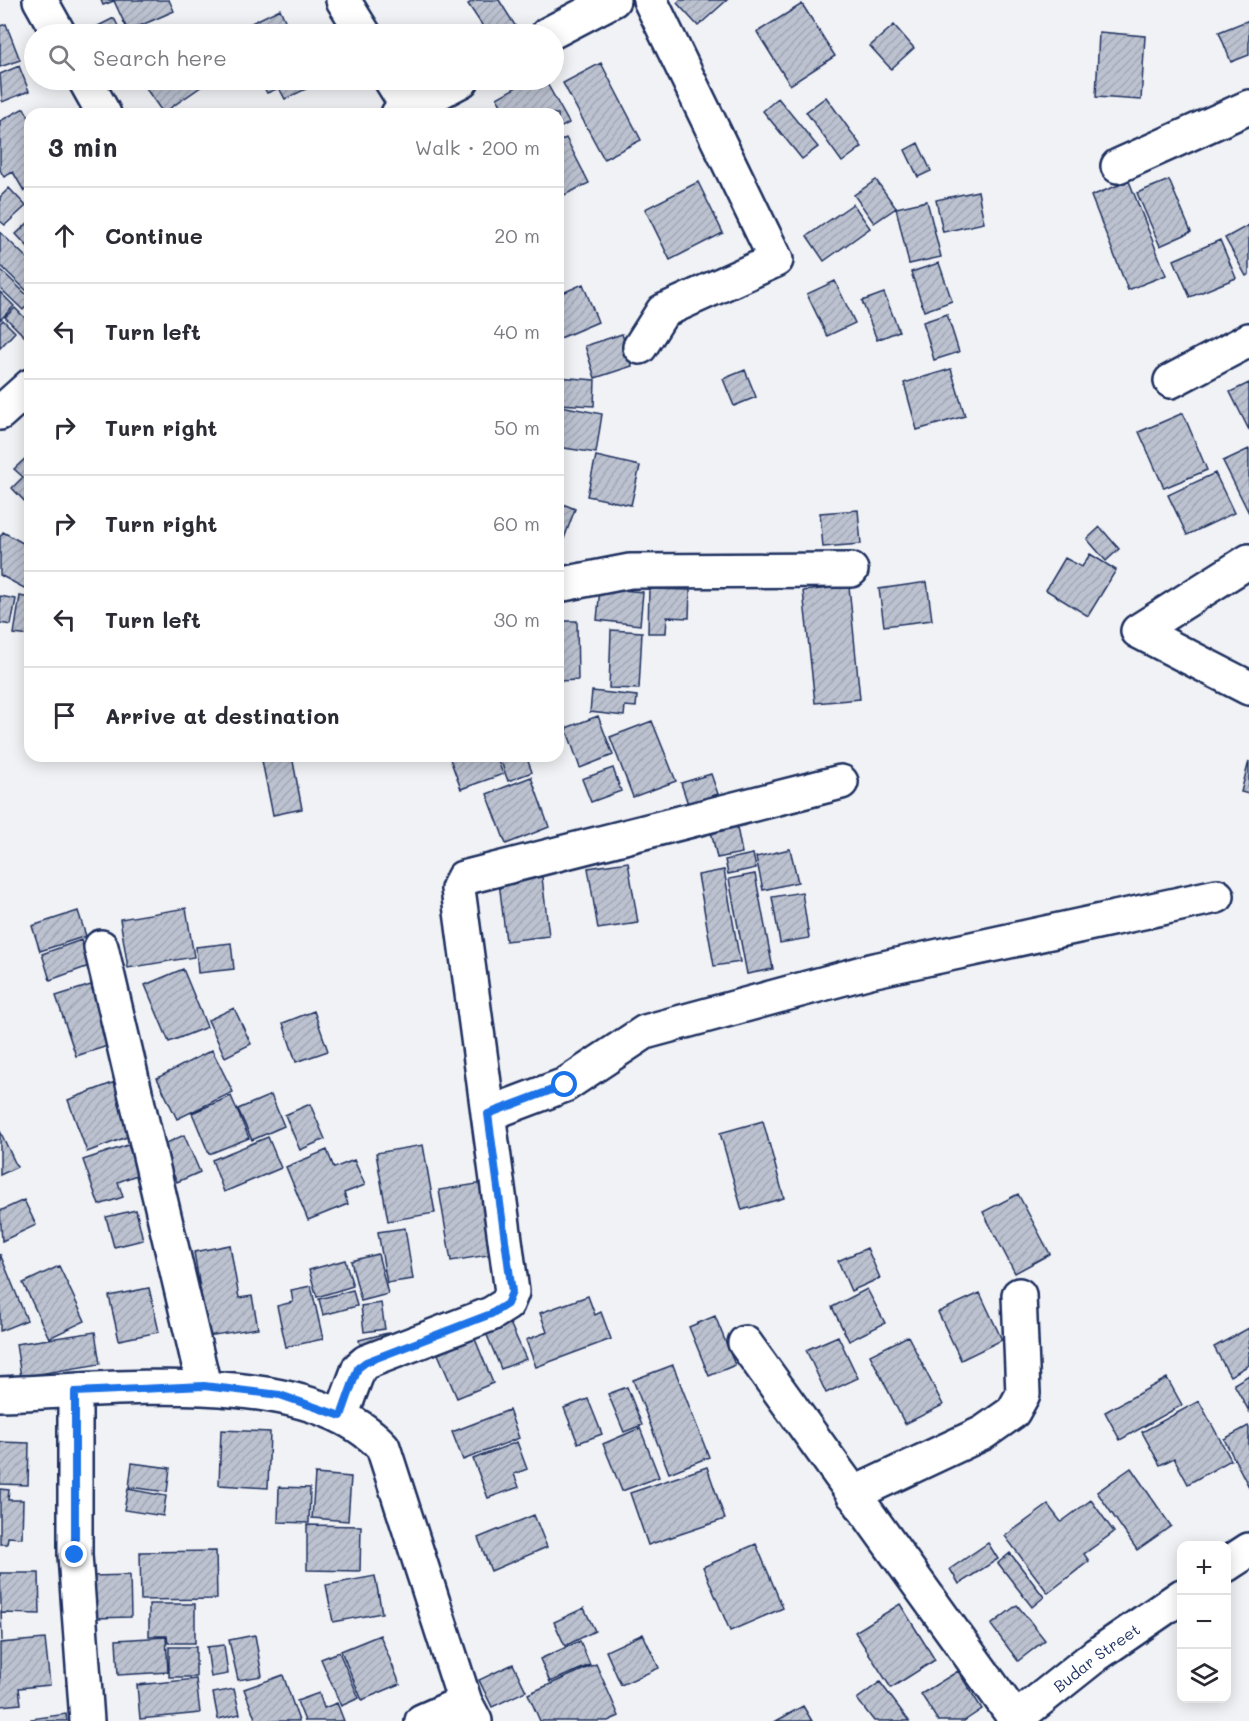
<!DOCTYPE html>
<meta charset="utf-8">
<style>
:root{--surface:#fff;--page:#f2f2f3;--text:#2b2b33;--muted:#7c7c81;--line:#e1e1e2}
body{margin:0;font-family:Mali,sans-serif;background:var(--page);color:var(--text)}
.controls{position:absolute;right:18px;bottom:18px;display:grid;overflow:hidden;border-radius:12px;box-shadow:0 3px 15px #0003}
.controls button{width:54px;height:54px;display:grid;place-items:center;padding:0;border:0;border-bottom:2px solid var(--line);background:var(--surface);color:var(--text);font:30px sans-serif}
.stop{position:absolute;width:18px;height:18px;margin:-14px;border:4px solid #1a73e8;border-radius:50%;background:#fff}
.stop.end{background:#1a73e8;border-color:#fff;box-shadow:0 2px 6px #0008}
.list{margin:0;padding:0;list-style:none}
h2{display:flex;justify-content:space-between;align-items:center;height:78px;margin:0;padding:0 24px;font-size:26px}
h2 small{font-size:20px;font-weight:400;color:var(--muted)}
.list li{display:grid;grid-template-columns:39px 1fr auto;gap:18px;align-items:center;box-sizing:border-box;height:96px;padding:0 24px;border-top:2px solid var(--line)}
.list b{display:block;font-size:22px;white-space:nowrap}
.list em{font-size:20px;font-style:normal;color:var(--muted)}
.icon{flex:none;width:33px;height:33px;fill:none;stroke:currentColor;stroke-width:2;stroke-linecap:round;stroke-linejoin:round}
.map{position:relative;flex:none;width:1249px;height:1721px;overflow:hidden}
.search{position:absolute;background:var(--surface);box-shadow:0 3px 15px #0003;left:24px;top:24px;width:540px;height:66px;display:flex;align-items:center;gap:15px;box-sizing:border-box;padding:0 21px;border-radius:33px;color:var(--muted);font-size:22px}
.panel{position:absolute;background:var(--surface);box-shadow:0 3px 15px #0003;left:24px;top:108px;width:540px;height:654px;border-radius:18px}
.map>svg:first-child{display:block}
</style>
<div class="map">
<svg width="1249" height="1721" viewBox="0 0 1249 1721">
<defs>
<pattern id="building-hatch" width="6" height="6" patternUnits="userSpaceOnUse" patternTransform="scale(1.5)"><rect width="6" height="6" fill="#bcc2d0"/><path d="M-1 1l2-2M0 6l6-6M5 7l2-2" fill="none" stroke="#a1a7b5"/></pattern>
</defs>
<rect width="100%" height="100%" fill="#f1f2f5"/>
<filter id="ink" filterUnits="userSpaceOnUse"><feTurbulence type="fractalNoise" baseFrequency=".0167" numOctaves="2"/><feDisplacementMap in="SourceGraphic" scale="12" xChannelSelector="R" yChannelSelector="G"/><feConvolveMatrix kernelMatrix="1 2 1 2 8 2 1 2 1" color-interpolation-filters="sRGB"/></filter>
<g filter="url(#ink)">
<path fill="url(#building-hatch)" stroke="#1b2f5e" stroke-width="1.5" d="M101,0h68l5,11 -46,20 -14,-30 -11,4z
M475,0h24l17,27 -12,7h-16l-20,-30z
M680,0h47l-29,26 -21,-23z
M802,4l33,52 -45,29 -33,-53z
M280,9l11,25h-40l-4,-9z
M114,18l8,16h-40z
M1249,20v35l-18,7 -12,-30z
M6,24l14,36 -20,7v-41z
M894,25l20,23 -23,21 -21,-23z
M1099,32l46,4 -4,64 -45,-3z
M601,63l40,77 -37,19 -41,-76z
M19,66l10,25 -27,11 -2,-28z
M140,80h58l4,6 -39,27z
M260,80h43l5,8 -23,11 -6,-11 -12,5z
M529,80h16l24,43 -11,6v-15h-52l-9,-16z
M826,97l36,50 -20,15 -36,-50z
M778,98l40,49 -16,12 -39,-48z
M24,108l6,11v69l-6,3 -11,-19 -9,5 -4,-7v-49z
M566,138l23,45 -31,15v-56z
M918,143l13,28 -13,6 -13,-27z
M876,180l20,28 -22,15 -20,-28z
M1169,180l22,52 -31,14 -23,-53z
M1129,181l37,94 -38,15 -37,-94z
M698,182l25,51 -53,27 -25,-51z
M9,188l17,18 -21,19 -5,-4v-24z
M978,191l6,32 -41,9 -7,-32z
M927,201l14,56 -32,7 -13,-56z
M853,204l17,24 -46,33 -17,-25z
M30,221v28l-14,-15z
M1249,225v49l-3,2 -21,-38z
M0,232l30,29v33l-30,-29z
M1220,240l16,38 -46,19 -16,-37z
M939,263l13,38 -28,10 -13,-39z
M0,269l30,29v4l-7,8 -23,-22z
M835,281l20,42 -28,13 -20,-42z
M583,284l15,38 -40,17v-44z
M0,292l14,14 -14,14z
M884,293l15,38 -22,9 -15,-39z
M15,308l15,15v13l-3,3 -22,-22z
M947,314l12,38 -25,8 -11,-38z
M3,320l12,12 -15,16v-25z
M622,334l10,32 -37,12 -10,-32z
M951,369l14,47 -48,14 -13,-47z
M745,370l11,27 -22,9 -11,-27z
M558,377l37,3 -1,26 -36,-2z
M1249,383v47l-19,-38z
M561,406l41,8 -6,39 -38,-6z
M1183,413l24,57 -43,18 -25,-56z
M1249,449v64l-26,-52z
M30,454v53l-18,-19 11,-11 -9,-8z
M596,456l44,10 -9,39 -44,-9z
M1215,473l19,40 -47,22 -19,-40z
M558,502l17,7 -17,46z
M858,510l3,34 -38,3 -3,-34z
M1100,527l19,22 -13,12 -19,-22z
M3,532l27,15v34l-4,8 -26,-14v-38z
M1090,554l26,16 -28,46 -42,-26 19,-32 17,9z
M927,582l5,38 -48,6 -5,-37z
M849,586l11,113 -45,4 -12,-112z
M600,588l43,4 -3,33 -43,-5z
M649,589l41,1 -1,28 -22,-1 -1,16h-18z
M0,596l16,3 -5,26 -11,-2z
M20,596l10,2v38l-16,-2z
M558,621h19l1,59 -20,1z
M611,630l31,2 -3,57 -30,-1z
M592,691l45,5 -1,11 -11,-1 -1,10 -34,-4z
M598,716l15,39 -33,13 -14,-40z
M652,721l24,60 -43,16 -23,-60z
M261,756h31l10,53 -29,6z
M449,756h47l7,18 -42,15z
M499,756h27l6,16 -24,9z
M1249,761v33l-8,-2z
M613,768l8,23 -30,11 -9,-23z
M711,774l7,20 -30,10 -7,-21z
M531,777l18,50 -43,17 -19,-50z
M735,817l7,36 -25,5 -8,-36z
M790,849l8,33 -35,8 -7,-33z
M753,854l3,14 -28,6 -3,-14z
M628,862l10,61 -40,6 -10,-61z
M724,870l16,92 -26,4 -16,-91z
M755,874l18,95 -26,5 -18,-95z
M542,877l7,59 -43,5 -7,-59z
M802,892l7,46 -29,5 -8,-46z
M186,908l8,49 -66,11 -8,-49z
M78,911l8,25 -46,15 -8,-25z
M81,940l8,26 -39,14 -8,-26z
M231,943l3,26 -36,4 -2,-26z
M183,969l24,58 -38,15 -24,-57z
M91,985l5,18 8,-2 13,42 -41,13 -20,-60z
M234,1008l17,36 -26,13 -17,-37z
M314,1011l14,40 -32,11 -13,-39z
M212,1050l21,42 -56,27 -20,-41z
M115,1082l20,52 -48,18 -19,-52z
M271,1095l13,31 -32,14 -14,-31z
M231,1096l18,42 -40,16 -17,-41z
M310,1104l15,35 -25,11 -15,-35z
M763,1121l21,77 -42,12 -22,-77z
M0,1131l17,36 -17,8z
M184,1135l16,37 -23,10 -17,-36z
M268,1137l13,31 -57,24 -12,-32z
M128,1145l11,29 -21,8 5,15 -24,8 -16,-45z
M423,1145l12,68 -47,8 -12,-68z
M327,1150l7,18 20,-8 11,25 -21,8 4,11 -40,16 -22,-53z
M483,1183l12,71 -44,7 -12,-71z
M1018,1194l32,60 -35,19 -32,-61z
M24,1200l12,25 -34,16 -2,-30z
M136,1210l7,30 -29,7 -8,-30z
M405,1228l8,51 -26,4 -9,-51z
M230,1245l9,53 13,-2 6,32 -50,8 -14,-84z
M867,1248l13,30 -29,13 -13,-30z
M0,1254l27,66 -27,11z
M378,1254l10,40 -27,7 -10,-40z
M345,1260l8,26 -36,11 -8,-27z
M59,1266l26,55 -36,17 -26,-55z
M311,1286l12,53 -37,8 -9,-41 16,-4 -2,-12z
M149,1288l10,44 -40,8 -10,-44z
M867,1289l18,34 -36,18 -17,-34z
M353,1290l4,16 -34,9 -4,-16z
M980,1293l22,47 -41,20 -23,-48z
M588,1296l7,19 6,-3 10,27 -75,28 -10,-27 21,-8 -7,-19z
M381,1303l4,26 -21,3 -3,-26z
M715,1316l20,49 -26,11 -20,-49z
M510,1323l16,36 -25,10 -15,-36z
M1249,1328v37l-19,11 -16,-29z
M95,1332l5,32 -79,13 -5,-33z
M388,1333l3,15 -29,7 -3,-15z
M838,1336l20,42 -32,15 -20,-43z
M908,1336l35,69 -38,19 -35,-69z
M475,1339l18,44 -36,15 -19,-44z
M673,1365l36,92 -40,16 -36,-93z
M1249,1375v36l-15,-27z
M1167,1378l15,27 -62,35 -15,-28z
M627,1387l15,38 -18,7 -16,-38z
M588,1399l14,35 -24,9 -14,-35z
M1199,1401l32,59 -43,24 -14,-26 -14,7 -18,-33z
M509,1410l10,28 -56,22 -11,-28z
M1248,1426l1,2v59l-25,-48z
M640,1428l19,49 -37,14 -19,-47z
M221,1430l49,2 -2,56 -49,-3z
M0,1442l29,1 -1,42 -28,-1z
M517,1442l10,27 -13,5 5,13 -31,11 -15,-39z
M132,1463l38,5 -3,24 -38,-5z
M707,1467l18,52 -77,26 -18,-52z
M1131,1468l40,58 -34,24 -40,-58z
M315,1474l36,3 -3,44 -36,-3z
M279,1487l31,1 -1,35 -31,-1z
M0,1489l9,1 -1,10h15l-1,38 -14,-1 -1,7h-7z
M128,1489l38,7 -3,20 -39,-6z
M1091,1500l23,32 -30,22 5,7 -41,32 -43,-57 43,-31 13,17z
M534,1515l13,32 -56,24 -13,-33z
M307,1525l54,1 -1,45 -53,-1z
M988,1543l10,16 -39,25 -9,-15z
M756,1544l27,64 -53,23 -27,-64z
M216,1551l1,48 -76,1 -1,-48z
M1010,1553l34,44 -12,10 -34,-44z
M0,1573h39l1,41 -39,-1 1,28z
M130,1575l1,42 -37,1 -1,-42z
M375,1576l7,37 -49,9 -7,-37z
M149,1604h46v39h-27l-1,-7h-18z
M900,1604l35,56 -44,28 -36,-56z
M1017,1605l28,35 -27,21 -27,-36z
M584,1608l11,23 -30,15 -11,-24z
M643,1634l16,34 -38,17 -15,-34z
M255,1635l7,41 -24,4 -9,-40z
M380,1635l20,49 -38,16 -21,-49z
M166,1637l2,35 -50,3 -2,-35z
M45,1639l5,46 -31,3 2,16 -21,2v-63z
M580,1641l10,24 -40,17 -10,-23z
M224,1645l4,29 -17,3 -4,-30z
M169,1647h27v30h-27z
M339,1652l20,46 -18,8 -20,-47z
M513,1664l13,27 -34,16 -13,-27z
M596,1664l23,52 -11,5h-68l-12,-27z
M958,1671l24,38 -18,12h-26l-17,-27z
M283,1675l16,46h-43l-12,-32z
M196,1679l4,34 -60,6 -3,-34z
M880,1682l29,39h-35l-17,-22z
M234,1689l6,25 -22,5 -5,-26z
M319,1693l5,15 13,-5 7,18h-39l-8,-20z
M803,1706l9,15h-36z
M66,1714l1,7h-35l-1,-2z"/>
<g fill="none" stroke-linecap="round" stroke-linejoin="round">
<g stroke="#1b2f5e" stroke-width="38">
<path id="minor" d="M40,0l19,34
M343,0l21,34
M548,34l65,-34
M85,80l19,34
M391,80l21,34
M398,114l64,-34
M1118,166l131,-59
M640,347l23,-36 113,-51 -126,-260
M1171,381l78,-41
M0,413l30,-27
M558,585l72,-14 221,-1
M1138,631l111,-70
M1138,631l111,57
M101,947l103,439
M488,1114l77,-29 80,-53 225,-61 347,-75
M745,1343l272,378
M75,1392v163l12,166
M0,1394c106,-3 305,-31 383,53l82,255 10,19
M341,1416l18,-48 7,-6 125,-48 16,-10 5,-12 -54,-403 5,-11 378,-96
M853,1494l130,-61 30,-21 10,-18 -4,-99
M422,1721l43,-19"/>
</g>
<g stroke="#1b2f5e" stroke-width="38">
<g id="major">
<path d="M1226,1565l23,-15"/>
<path id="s1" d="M1013,1721l83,-66 86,-59"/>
</g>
</g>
<use href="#minor" stroke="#fff" stroke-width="33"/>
<use href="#major" stroke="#fff" stroke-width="33"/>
</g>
</g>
<g fill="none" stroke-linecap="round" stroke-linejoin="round" filter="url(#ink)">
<path stroke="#1a73e8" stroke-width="8" d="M75,1555v-163l129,-6 76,9 61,21 17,-48 8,-6 125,-48 16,-10 5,-12 -24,-178 77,-29"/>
</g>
<g text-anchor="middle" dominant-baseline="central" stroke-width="4.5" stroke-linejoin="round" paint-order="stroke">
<g font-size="16" fill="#1b2f5e" stroke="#fff">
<text stroke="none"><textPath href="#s1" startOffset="105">Budar Street</textPath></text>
</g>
</g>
</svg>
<div class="controls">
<button>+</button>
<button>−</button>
<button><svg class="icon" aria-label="layers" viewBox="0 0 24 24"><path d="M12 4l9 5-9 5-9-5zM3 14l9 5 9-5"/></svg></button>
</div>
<div class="stop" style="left:565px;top:1085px"></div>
<div class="stop end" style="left:75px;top:1555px"></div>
<div class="search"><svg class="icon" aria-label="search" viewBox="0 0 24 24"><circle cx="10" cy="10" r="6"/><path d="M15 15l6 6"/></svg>Search here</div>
<section class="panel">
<h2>3 min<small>Walk · 200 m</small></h2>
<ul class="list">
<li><svg class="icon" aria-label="ahead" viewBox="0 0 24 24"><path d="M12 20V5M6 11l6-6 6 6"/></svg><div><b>Continue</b></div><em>20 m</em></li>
<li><svg class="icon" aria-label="left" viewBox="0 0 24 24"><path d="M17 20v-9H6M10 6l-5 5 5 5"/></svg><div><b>Turn left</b></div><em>40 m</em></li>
<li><svg class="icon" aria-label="right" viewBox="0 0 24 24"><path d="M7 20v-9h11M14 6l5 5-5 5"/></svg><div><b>Turn right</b></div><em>50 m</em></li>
<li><svg class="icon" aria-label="right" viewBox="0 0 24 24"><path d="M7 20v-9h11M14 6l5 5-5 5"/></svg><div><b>Turn right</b></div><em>60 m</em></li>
<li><svg class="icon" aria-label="left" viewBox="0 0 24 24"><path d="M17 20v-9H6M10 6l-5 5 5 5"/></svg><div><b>Turn left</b></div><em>30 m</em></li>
<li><svg class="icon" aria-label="arrive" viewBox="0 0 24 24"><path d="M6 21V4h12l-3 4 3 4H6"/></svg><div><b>Arrive at destination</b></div></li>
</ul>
</section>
</div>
